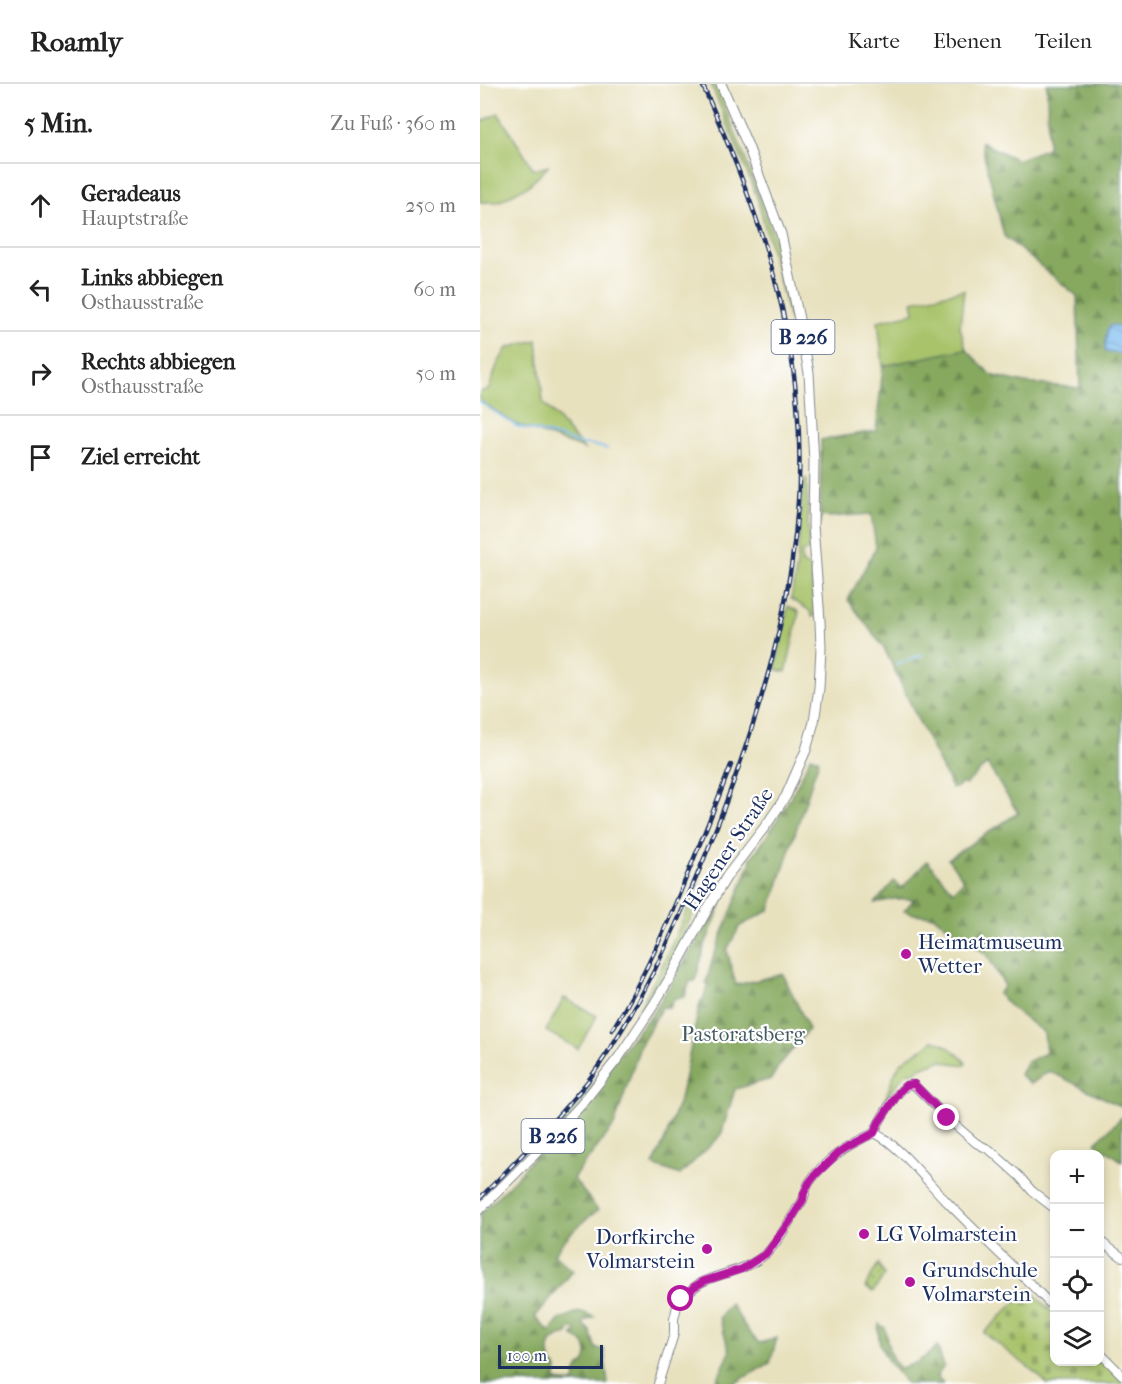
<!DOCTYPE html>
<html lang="de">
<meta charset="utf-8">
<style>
:root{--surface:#fff;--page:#f2f2f2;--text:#222;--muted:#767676;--line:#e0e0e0}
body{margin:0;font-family:"IM FELL French Canon",serif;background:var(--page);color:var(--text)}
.controls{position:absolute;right:18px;bottom:18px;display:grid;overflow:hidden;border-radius:12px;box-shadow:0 3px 9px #0003}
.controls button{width:54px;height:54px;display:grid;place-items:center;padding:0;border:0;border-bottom:2px solid var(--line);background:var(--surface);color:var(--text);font:30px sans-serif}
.scale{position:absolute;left:18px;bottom:15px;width:105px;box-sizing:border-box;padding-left:6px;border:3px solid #1b2f5e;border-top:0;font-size:16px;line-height:21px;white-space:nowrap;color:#1b2f5e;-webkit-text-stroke:4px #fff;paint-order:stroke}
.stop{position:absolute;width:18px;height:18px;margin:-14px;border:4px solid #b5179e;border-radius:50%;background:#fff}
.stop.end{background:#b5179e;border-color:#fff;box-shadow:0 2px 6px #0008}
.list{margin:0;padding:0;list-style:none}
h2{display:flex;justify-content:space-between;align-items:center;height:78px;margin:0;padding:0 24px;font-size:26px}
h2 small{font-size:20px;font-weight:400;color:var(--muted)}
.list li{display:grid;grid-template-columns:39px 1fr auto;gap:18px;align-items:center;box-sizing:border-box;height:84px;padding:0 24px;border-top:2px solid var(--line)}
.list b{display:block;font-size:22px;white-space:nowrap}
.list p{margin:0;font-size:20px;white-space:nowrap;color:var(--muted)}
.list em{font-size:20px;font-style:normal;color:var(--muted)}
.icon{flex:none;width:33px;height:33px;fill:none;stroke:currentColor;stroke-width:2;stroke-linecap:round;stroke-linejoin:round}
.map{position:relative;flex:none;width:642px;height:1300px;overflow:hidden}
header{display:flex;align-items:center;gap:36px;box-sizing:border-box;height:84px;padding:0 30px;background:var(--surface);border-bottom:2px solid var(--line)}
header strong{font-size:28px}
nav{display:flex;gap:33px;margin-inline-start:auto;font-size:21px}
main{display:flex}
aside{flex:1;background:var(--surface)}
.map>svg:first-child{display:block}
</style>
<header>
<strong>Roamly</strong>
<nav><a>Karte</a><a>Ebenen</a><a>Teilen</a></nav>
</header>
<main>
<aside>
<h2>5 Min.<small>Zu Fuß · 360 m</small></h2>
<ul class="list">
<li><svg class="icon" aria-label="ahead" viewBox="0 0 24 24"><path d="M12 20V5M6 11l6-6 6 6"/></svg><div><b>Geradeaus</b><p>Hauptstraße</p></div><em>250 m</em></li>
<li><svg class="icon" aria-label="left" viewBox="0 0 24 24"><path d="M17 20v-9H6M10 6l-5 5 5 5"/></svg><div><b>Links abbiegen</b><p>Osthausstraße</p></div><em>60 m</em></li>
<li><svg class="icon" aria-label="right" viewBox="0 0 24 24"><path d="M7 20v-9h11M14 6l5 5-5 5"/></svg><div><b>Rechts abbiegen</b><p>Osthausstraße</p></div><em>50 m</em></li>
<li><svg class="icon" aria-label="arrive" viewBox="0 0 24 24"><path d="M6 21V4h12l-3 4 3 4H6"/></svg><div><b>Ziel erreicht</b></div></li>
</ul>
</aside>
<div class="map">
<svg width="642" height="1300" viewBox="0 0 642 1300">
<defs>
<pattern id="forest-firs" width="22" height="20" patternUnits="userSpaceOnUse" patternTransform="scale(1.5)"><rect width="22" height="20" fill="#86a95e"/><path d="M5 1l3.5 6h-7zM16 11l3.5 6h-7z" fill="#6d8a51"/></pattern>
<pattern id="cemetery-stones" width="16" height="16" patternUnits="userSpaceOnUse" patternTransform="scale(1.5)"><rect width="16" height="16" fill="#a8c36a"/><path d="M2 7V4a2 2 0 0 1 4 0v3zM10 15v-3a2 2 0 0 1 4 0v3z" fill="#889f5a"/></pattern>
<pattern id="park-dots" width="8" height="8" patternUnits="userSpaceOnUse" patternTransform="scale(1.5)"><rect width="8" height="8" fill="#a8c36a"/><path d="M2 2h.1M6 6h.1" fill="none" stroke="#889f5a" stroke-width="1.8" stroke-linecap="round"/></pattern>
<pattern id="water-waves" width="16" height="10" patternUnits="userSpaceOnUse" patternTransform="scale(1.5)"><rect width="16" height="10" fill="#7abbef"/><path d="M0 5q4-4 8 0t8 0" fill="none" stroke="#6398c5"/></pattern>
</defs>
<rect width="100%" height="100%" fill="#fff"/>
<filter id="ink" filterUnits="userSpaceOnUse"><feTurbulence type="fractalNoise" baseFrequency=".0167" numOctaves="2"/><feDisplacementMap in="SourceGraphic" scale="12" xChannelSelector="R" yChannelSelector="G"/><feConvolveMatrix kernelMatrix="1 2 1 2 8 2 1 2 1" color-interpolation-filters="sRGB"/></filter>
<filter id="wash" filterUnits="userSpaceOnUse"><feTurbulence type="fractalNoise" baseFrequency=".008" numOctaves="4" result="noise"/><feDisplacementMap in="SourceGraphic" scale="24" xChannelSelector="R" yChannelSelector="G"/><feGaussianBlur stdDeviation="1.35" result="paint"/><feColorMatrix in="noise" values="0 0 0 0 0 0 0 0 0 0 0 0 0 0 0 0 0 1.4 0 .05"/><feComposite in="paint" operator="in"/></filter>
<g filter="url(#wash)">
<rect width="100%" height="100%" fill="#e8e1be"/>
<path fill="#a8c36a" stroke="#627964" stroke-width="1.5" d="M231,0h4l2,2 43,111 15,43 18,80 -3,1 -33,-124z
M18,29l36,57 15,-4 -21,20 -30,16h-18v-79z
M484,206l-4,37 6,22 -83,17 -5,-45 36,-8 -2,-12z
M57,256l6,62 41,47 -69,-25 -35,-23v-10h3l6,-2 8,-24 10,-17z
M323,395l4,1 2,70 -7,2v12l8,2 5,50 -3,1 -3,-7 -18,-11 6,-34z
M308,522l11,6 -13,60 -11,-3z
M212,815l6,3 -30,66 -28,49 -5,-2 26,-47z
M84,914l33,18 -19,33 -32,-18z
M453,956c12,3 26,14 33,23l-1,2 -21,-3 -1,-2 -18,6 -14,7 -4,-1 -15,18 -10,18 11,-31 7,-13 8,-7 16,-9z"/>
<path fill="url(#forest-firs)" stroke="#506c5e" stroke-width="1.5" fill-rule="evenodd" d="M567,0h75v1023l-73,-36 -18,13 -11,-9 6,-13 20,-9 -2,-20 -31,-24 -15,-15 7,-8 -18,-31 -54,-39 -20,-2 -9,-3 10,-12h-21l-18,4 19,-22 8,7 25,-27 26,30 11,-11 -16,-21 70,-46 -31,-49 -22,21 -3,-2 -6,5h-4l-32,-64 -36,-76 -36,-48 28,-53 -5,-33 -42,3 -8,-1 -1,8 1,-84 55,-9 7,-65 83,-17 25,26 33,8 56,5 -3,-92 -73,-60 -23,-94 36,18 31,-12z
M331,672l8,4 -49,150 -30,16 -13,24 9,35 47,-11 26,55 -31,38 -7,12 -36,10 -14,46 -41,40 -27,-10 12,-26 16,-44 19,-93 3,-3 6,-15 -3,-1 7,-25 38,-97 -1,-2c25,-32 44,-66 61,-103z
M249,801l-24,60 -10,36h-5l-5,16 -3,-1v2h-7l-5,10 -8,-1 -22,39 -26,80 -41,52 25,32c-18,13 -31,25 -44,44l19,17 -38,46 15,15 9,-12 16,-7 7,-1 12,5 -9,4 -2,3 7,7 6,18h8l4,35h-76l-2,-1 -50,1v-170l35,-35 139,-168 69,-112zM90,1245l6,1v4h-3v2c10,4 18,14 12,25 -2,5 -3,3 -7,7 -3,4 -3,10 -4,15l-18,-2 1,-13c-10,-7 -12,-25 1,-31 1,-1 9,-2 10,-3z
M642,1033v44l-27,-18z
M250,1219l18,28 10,11 2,1 17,-5 -7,25 -37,21h-18l15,-32 -11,-34z
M399,1240l6,4c3,16 3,28 15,40 15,-3 27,-11 37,-22l7,20 -7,10 6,8h-36c-16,-19 -32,-34 -28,-60z"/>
<path fill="url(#cemetery-stones)" stroke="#627964" stroke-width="1.5" d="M549,1205l25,25v48h46v-4l22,22v4h-76l-8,-9 -54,-42z"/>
<path fill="url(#park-dots)" stroke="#627964" stroke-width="1.5" d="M398,1180l7,11 -12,17 -8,-5z"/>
<path fill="url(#water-waves)" stroke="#4a75a6" stroke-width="1.5" d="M633,241l9,3v26l-15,-2 -2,-2 2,-20 3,-4z"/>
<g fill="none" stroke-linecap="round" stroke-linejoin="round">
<path stroke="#7abbef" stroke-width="2" d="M0,318l36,24 51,13 8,4 18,2 14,4
M416,580l27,-9"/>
</g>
</g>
<g filter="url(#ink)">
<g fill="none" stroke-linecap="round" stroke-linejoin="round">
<g stroke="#82888e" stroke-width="10">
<path id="minor" d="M394,1049c5,-12 21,-39 31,-46 4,-3 4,-2 9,-2l33,33 29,25 14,7 29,26 13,15 22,17
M394,1049c23,9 55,51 74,70 35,36 72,69 106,105
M620,1157l22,16
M620,1269l22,22
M178,1300l16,-50v-15l3,-13 9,-12 14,-11c22,-11 47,-12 67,-30 11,-11 20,-28 28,-41 2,-4 6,-8 8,-12 2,-6 3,-12 6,-17 15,-23 40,-39 65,-50"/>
</g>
<g stroke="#82888e" stroke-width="11">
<path id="major" d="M0,1125l60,-60 41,-44 38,-48 34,-51 18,-30 37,-68 19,-32 40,-52 19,-28 20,-46 8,-28 5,-34 2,-40 -1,-27 -7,-96 1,-63 -5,-89 -6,-35 -22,-104 -33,-88 -27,-62"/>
</g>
<use href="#minor" stroke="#fff" stroke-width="8"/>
<use href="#major" stroke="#fff" stroke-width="9"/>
<g stroke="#1b2f5e" stroke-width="4.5">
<path id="rail" d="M132,946c32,-51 56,-107 78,-162 14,-34 28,-69 41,-103
M0,1114c29,-29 57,-58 84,-89 8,-9 16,-18 24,-28 53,-73 86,-149 120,-232 56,-141 103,-291 89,-445 -9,-112 -49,-218 -95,-320"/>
</g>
<use href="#rail" stroke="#fff" stroke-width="2" stroke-dasharray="7" stroke-linecap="butt"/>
</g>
</g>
<g fill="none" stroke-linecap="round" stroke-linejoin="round" filter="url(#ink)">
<path stroke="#b5179e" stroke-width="8" d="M201,1215l13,-12 10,-6 38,-12 25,-16 23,-32 13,-21 1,-7 5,-10 8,-10 21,-20 11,-7 25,-13 5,-11 21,-31 6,-6 8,-1 33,34"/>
</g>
<g fill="#b5179e" stroke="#fff" stroke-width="2">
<circle cx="426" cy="870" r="6"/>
<circle cx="384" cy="1150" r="6"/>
<circle cx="227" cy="1165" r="6"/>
<circle cx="430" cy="1198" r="6"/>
</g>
<g text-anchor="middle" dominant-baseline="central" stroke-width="4.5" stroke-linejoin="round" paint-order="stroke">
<g fill="#fff" stroke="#5f6d8e" stroke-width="1.5">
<rect x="291.5" y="236" width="63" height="34" rx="4.5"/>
<rect x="41.5" y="1035" width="63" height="34" rx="4.5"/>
</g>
<g font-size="20" font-weight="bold" fill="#1b2f5e">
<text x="323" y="253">B 226</text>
<text x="73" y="1052">B 226</text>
</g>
<g font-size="21" fill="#1b2f5e" stroke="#fff">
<text transform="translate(248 765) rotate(-56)">Hagener Straße</text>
</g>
<g font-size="21" fill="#1b2f5e" stroke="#fff" text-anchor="start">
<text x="438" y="858">Heimatmuseum<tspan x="438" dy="24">Wetter</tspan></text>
<text x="396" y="1150">LG Volmarstein</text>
<text x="215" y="1153" text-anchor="end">Dorfkirche<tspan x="215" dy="24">Volmarstein</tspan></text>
<text x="442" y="1186">Grundschule<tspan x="442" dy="24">Volmarstein</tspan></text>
</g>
<g font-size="21" fill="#455b62" stroke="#fff">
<text x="263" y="950">Pastoratsberg</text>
</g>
</g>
</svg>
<div class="controls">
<button>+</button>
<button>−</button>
<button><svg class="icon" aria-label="locate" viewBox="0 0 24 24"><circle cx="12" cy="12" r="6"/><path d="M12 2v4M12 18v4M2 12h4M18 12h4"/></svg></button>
<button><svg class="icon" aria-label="layers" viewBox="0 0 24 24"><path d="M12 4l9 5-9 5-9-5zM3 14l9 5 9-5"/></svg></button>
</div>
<div class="scale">100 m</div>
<div class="stop" style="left:201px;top:1215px"></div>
<div class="stop end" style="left:467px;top:1034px"></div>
</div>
</main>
